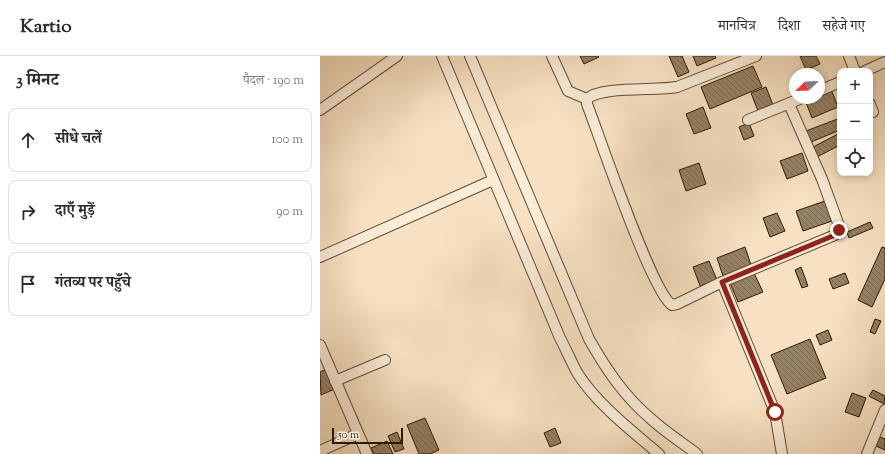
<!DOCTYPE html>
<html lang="hi">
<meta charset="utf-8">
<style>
:root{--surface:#fff;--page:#f7f7f7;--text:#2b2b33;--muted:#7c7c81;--line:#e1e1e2}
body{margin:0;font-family:"Sorts Mill Goudy","Noto Serif Devanagari",serif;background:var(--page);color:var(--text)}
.controls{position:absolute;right:12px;top:12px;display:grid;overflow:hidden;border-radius:8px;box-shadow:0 2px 6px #0003}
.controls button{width:36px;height:36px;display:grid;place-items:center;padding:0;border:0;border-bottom:1px solid var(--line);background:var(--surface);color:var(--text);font:20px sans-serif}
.compass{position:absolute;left:469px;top:12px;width:36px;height:36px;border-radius:50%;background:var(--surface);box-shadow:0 2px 6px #0003;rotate:247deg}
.scale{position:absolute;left:12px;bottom:10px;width:71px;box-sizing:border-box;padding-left:4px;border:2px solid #2c1b03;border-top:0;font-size:11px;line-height:14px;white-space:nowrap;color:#2c1b03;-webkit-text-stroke:3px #faecd7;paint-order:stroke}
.stop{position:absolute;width:12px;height:12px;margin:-9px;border:3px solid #8f2418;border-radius:50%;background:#fff}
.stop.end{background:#8f2418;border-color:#fff;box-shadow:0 1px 4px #0008}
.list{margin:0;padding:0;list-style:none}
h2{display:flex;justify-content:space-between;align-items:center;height:52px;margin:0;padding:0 16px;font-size:17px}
h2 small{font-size:13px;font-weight:400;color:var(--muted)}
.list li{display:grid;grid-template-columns:26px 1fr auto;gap:12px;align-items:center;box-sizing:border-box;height:64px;margin:0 8px 8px;padding:0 8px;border:1px solid var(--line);border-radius:8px}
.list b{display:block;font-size:15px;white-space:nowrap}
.list em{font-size:13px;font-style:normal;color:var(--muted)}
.icon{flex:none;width:22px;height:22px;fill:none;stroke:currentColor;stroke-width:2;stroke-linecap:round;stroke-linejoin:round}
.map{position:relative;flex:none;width:565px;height:398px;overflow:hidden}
header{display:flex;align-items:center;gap:24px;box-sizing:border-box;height:56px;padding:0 20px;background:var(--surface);border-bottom:1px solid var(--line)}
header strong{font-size:19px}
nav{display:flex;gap:22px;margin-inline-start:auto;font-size:14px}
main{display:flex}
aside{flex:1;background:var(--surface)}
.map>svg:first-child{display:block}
</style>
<header>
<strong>Kartio</strong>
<nav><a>मानचित्र</a><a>दिशा</a><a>सहेजे गए</a></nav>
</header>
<main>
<aside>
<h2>3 मिनट<small>पैदल · 190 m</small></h2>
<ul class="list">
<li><svg class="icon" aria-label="ahead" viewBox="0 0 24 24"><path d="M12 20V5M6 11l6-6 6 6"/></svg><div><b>सीधे चलें</b></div><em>100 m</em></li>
<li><svg class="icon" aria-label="right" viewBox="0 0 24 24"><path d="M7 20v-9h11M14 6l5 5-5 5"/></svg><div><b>दाएँ मुड़ें</b></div><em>90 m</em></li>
<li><svg class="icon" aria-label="arrive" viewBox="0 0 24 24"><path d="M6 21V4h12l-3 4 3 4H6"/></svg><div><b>गंतव्य पर पहुँचे</b></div></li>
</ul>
</aside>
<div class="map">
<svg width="565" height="398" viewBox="0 0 565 398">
<defs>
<pattern id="building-back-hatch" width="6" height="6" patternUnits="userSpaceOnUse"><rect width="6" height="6" fill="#968266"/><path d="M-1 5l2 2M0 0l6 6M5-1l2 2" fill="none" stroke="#7b6a52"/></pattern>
</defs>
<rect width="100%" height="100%" fill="#f7e1c2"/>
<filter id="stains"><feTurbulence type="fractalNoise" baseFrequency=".005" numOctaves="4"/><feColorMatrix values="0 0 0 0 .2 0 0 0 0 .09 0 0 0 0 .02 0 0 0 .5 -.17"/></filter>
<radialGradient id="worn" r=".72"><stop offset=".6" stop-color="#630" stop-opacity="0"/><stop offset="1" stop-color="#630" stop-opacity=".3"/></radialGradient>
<path fill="url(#building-back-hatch)" stroke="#2c1b03" d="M260,0h18l1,1 -15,7z
M349,0h13l7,16 -11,5z
M373,0h22l1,2 -19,8z
M480,0h16l4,8 -14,6z
M433,10l9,21 -52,22 -9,-22z
M446,31l7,18 -15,6 -7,-18z
M511,33l7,18 -26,11 -7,-18 14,-2v-4z
M383,51l8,21 -17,6 -8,-20z
M520,62v12l-29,12 -5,-11z
M429,67l5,13 -10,4 -5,-13z
M520,77v12l-23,12 -4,-10z
M482,97l6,18 -21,8 -7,-18z
M379,107l7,21 -20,7 -7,-21z
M505,145l7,20 -29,10 -7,-20z
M457,157l8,18 -15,6 -7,-19z
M550,166l3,6 -24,10 -2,-6z
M425,191l6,18 -28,11 -6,-18z
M562,191l3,1v31l-13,28 -14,-7z
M389,205l8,19 -17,6 -7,-19z
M481,211l7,19 -6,2 -7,-18z
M434,217l9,19 -25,10 -8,-19z
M525,217l4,10 -16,6 -4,-10z
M555,263l6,2 -6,13 -5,-2z
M508,274l4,10 -12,5 -4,-10z
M490,283l16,39 -39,16 -16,-39z
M9,312l8,20 -16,7 -1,-23z
M553,334l12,6 -1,8 -15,-8z
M532,337l14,5 -7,19 -14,-5z
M105,362l14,32 -9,4h-11l-12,-29z
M235,372l6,15 -11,4 -6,-14z
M77,376l7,17 -9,3 -7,-16z
M560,381l5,2v11l-9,-4z
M67,385l6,13h-19l-3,-6z"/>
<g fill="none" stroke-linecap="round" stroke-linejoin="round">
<g stroke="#5f4c33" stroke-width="12">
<path id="minor" d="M122,0l118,282c6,11 11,24 18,36 19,30 54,57 81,80
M150,0l119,283c17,30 35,57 61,79 14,13 31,24 47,36
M232,0l16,35 19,8
M436,0l-79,31c-21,4 -77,-1 -90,12v5c12,31 65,189 85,201l5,-1 45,-22 113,-47 4,-5 -1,-7 -16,-44 -33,-75
M529,0l6,15
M545,15l20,-9
M499,35l21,-9
M550,48l3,8
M0,54l77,-54
M428,64l54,-22
M0,201l173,-77
M402,226l53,130 7,42
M0,289l47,109
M15,325l50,-21
M0,395l38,-17
M547,398l18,-44"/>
</g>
<use href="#minor" stroke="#faecd7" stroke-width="10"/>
</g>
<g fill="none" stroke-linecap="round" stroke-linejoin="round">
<path stroke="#8f2418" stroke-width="5" d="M455,356l-53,-130 113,-47 4,-5"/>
</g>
<rect width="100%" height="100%" filter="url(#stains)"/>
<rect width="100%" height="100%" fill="url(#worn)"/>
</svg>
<div class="controls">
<button>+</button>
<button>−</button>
<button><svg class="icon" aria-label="locate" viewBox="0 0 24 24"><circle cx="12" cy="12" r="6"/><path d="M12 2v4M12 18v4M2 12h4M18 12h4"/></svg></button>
</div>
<svg class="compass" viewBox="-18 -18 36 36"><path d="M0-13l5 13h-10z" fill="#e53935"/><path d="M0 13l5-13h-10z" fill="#7c7c81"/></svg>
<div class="scale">50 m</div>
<div class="stop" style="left:455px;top:356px"></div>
<div class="stop end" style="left:519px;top:174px"></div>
</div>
</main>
